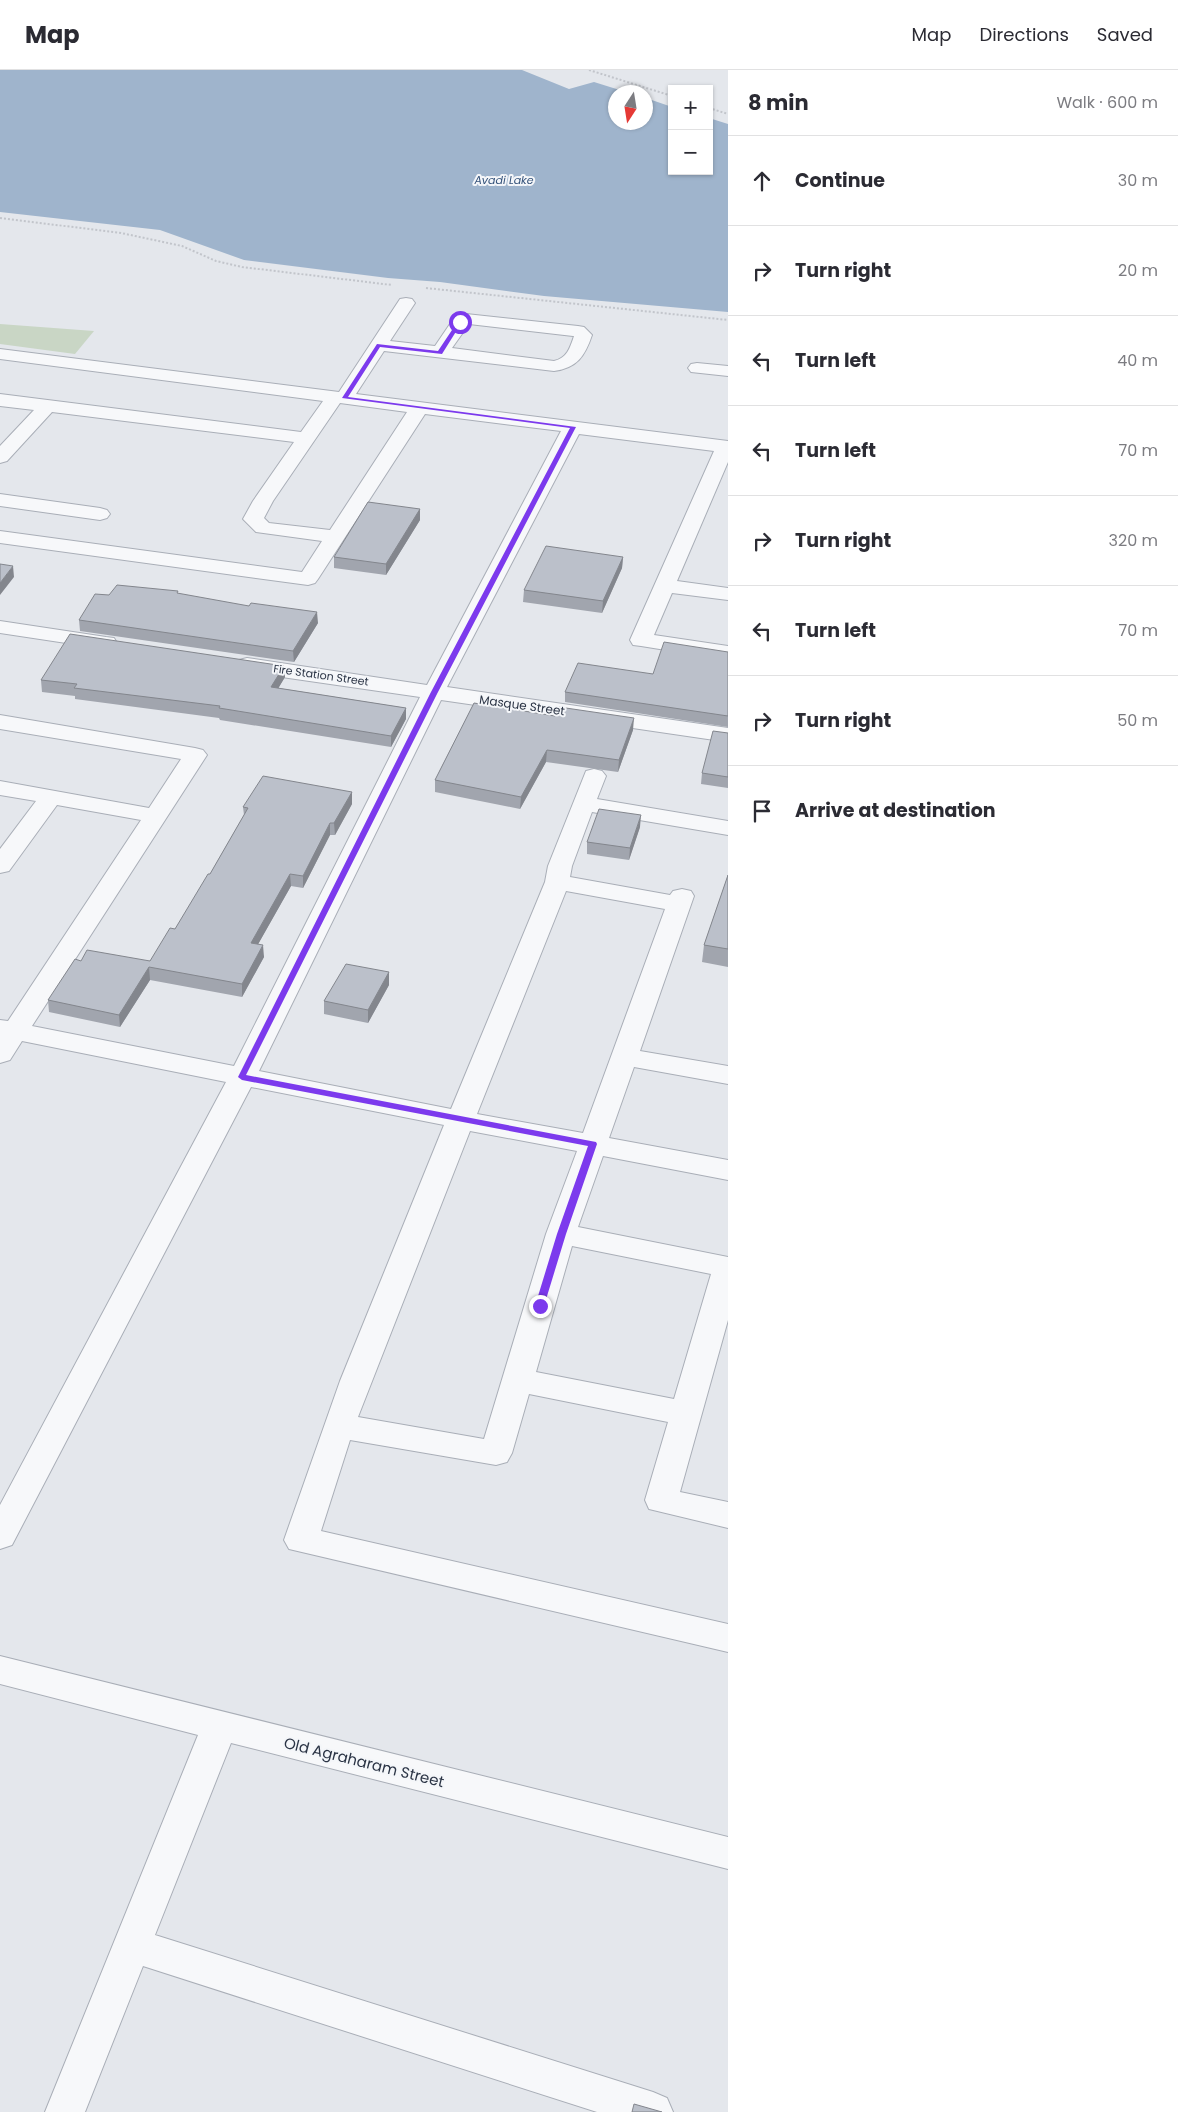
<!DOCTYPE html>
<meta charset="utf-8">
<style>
:root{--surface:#fff;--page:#f2f2f3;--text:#2b2b33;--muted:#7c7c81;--line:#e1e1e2}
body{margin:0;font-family:Poppins,sans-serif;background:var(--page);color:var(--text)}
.controls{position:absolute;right:15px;top:15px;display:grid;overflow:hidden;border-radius:0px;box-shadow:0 1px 4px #0004}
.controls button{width:45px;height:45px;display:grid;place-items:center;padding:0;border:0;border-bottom:1px solid var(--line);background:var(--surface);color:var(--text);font:25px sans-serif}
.compass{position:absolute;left:608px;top:15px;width:45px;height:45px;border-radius:50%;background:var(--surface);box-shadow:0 1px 4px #0004;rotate:192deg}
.stop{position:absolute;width:15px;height:15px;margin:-11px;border:4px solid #7c3aed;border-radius:50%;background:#fff}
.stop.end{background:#7c3aed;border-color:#fff;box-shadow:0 1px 5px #0008}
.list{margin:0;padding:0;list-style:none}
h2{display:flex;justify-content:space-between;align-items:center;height:65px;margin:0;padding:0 20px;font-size:21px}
h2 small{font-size:16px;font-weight:400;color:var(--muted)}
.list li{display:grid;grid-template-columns:32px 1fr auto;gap:15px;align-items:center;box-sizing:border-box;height:90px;padding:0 20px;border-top:1px solid var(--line)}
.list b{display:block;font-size:19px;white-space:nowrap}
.list em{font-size:16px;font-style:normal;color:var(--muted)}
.icon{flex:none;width:28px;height:28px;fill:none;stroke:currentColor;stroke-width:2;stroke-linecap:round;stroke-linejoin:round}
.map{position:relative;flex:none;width:728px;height:2042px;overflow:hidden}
header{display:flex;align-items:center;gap:30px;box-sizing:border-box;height:70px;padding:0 25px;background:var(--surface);border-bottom:1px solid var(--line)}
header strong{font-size:24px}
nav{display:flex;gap:28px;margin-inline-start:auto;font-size:18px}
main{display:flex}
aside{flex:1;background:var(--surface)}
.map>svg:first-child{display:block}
</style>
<header>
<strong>Map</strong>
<nav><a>Map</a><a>Directions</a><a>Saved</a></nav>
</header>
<main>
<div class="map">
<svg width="728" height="2042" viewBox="0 0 728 2042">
<rect width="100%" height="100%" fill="#e4e7ec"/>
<path fill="#c9d6c5" d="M0,254l94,7 -19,23 -75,-10z"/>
<path fill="#9fb4cc" d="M0,0h522l47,19 25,-7 32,10h-10v30h30v-24l26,9v64h37v-53l19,6v188l-184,-16 -104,-14 -52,-4 -144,-18 -84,-30 -160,-18z"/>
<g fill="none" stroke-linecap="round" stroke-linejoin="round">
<g stroke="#a9aeb7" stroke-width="2">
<path id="minor" d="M406,228l6,1 3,4 -25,38 45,5 19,-28 12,-4 112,12 6,1 8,8c-7,21 -15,33 -38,36l-170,-20 -28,43 372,47v21l-51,119 51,7v12l-56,-7 -18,42 74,11v14l-87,-14 -8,-1 -3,-5 84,-189 -135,-17 -132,253 281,41v14l-287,-42 -182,371 192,38 94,-227 3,-16 38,-95 8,-2 8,2 4,5 -9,23 131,22v14l-136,-23 -20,54 -2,11 100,18 3,-4 9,-2 9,2 3,5 -54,155 88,15v18l-94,-17 -25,71 119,22v20l-125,-24 -25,71 150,30v63l-48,172 48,10v26l-79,-19 -4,-9 23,-78 -139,-28 -17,59 -5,9 -11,3 -146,-25 -29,91 407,93v28l-439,-103 -5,-9 56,-159 104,-256 -193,-38 -239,458 -12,4v-44l226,-423 -204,-41 -12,19 -10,3v-43l8,1 133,-201 -84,-15 -48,66 -9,2v-24l36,-48 -36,-6v-14l149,27 32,-49 -181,-30v-14l195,33 8,2 4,5 -175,271 202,40 186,-369 -173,-25 -8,-2 -3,-5 3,-5 8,-2 180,27 134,-254 -136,-17 -107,165 -3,4 -7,2 -308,-42v-12l302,41 20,-31 -66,-9 -13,-13 10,-18 41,-59 -242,-30 -45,49 -7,2v-17l34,-36 -34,-4v-12l301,38 22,-31 -323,-42v-10l339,43 61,-93zM469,254l104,12h1c-4,12 -7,22 -20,25l-102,-13zM340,333l67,9 -77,118 -61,-7 -5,-5 9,-17zM566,821l99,18 -82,224 -106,-19zM470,1061l107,20 -31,83 -62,205 -126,-22zM572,1176l139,28 -37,125 -138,-27z
M697,293l31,3v10l-37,-4 -3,-4 3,-4z
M0,424l100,14 7,2 3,4 -3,4 -7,2 -100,-14z
M0,551l106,16 8,1 3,5 -3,5 -8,1 -106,-16z
M0,1586l728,181v32l-497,-126 -76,192 498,157 14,6 6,14h-76l-454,-146 -58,146h-40l153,-377 -198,-51z"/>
</g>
<path stroke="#c2c5cb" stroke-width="2" stroke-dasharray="2 2" stroke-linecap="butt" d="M589,0l83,26
M709,38l19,6
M0,148l121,15 61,13 34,15 26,6 150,18
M426,218l302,32"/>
<use href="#minor" fill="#f7f8fa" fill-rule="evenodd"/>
</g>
<path fill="#a1a5ae" d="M420,439v11l-34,55 -52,-7v-11z
M623,487l-1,11 -20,45 -79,-11 1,-12z
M178,524l140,29 -24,39 -214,-31 -1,-11 30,-25z
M728,582v75l-163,-25v-10l88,-18z
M284,596l1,11 -7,11 128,20v11l-15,28 -171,-27 -1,-2 -144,-19v-3l-33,-4 -1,-12z
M474,633l159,27 -15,42 -72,-10 -26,47 -85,-17v-12z
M728,663v55l-27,-4 1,-11z
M352,722v12l-17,31h-5l-27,53 -12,-2 -33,58 6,13 -22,40 -92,-17 -30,47 -71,-15 -1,-12 33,-39h69l25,-32 35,-55 34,-59 -1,-8z
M640,757l-11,33 -42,-6v-12z
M728,805v92l-26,-5 2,-17z
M389,902v13l-21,38 -44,-9v-13z"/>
<path fill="#83868d" d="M420,439v11l-34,55v-11z
M623,487l-1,11 -20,45 1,-12z
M13,496l1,11 -14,18v-12z
M317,542l1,11 -24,39 -1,-11z
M284,596l1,11 -13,22 -1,-12z
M406,638v11l-15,28v-11z
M634,648l-1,12 -15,42 1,-12z
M547,680l-1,12 -26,47 1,-12z
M352,722v12l-17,31 -1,-12z
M641,745l-1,12 -11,33 1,-12z
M330,753v12l-27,53v-12z
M290,804l1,12 -39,69 -1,-12z
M263,875l1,12 -22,40v-13z
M149,897l1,13 -30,47 -1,-12z
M389,902v13l-21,38v-13z"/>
<path fill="#bbc0ca" stroke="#83868d" d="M368,432l52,7 -34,55 -52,-7z
M546,476l77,11 -20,44 -79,-11z
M0,494l13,2 -13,17z
M117,515l61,6 -1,2 72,13 2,-3 66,9 -24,39 -214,-31 16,-26 14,1z
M70,564l214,32 -13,21 135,21 -15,28 -172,-28 1,-2 -146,-18 3,-4 -36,-4z
M664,572l64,10v64l-163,-24 13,-29 75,11z
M474,633l81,13 4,-9 75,11 -15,42 -72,-10 -26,47 -86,-17z
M713,661l15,2v44l-26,-4z
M263,706l89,16 -18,31h-4l-27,53 -13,-2 -39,69 12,2 -21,39 -93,-17 -30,48 -71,-15 27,-41 6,2 6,-11 63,11 20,-33 5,1 33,-55h2l38,-66 -5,-1z
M599,739l42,6 -11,33 -43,-6z
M728,805v74l-24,-4z
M346,894l43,8 -21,38 -44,-9z
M634,2034l28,8h-30z"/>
<path fill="#7c3aed" d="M458,251l4,1 -20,32 -62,-7 -32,50 228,30 -138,265 -192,383 350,67 1,2 -31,90 -22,72 -4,3 -5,-3 22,-72 31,-88 -346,-66 -4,-3 193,-385 139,-264 -228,-30 35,-54 61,7z"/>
<g text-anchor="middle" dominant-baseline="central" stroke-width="4" stroke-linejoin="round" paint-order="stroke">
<g font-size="11" font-style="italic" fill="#34527a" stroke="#f4f6f9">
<text x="504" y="110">Avadi Lake</text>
</g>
<g font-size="11" fill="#2b3445" stroke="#f4f6f9">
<text transform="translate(321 605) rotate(8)">Fire Station Street</text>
</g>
<g font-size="12" fill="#2b3445" stroke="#f4f6f9">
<text transform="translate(522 635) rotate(8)">Masque Street</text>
</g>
<g font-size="15" fill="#2b3445" stroke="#f4f6f9">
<text transform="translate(364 1692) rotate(14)">Old Agraharam Street</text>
</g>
</g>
</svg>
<div class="controls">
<button>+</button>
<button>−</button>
</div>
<svg class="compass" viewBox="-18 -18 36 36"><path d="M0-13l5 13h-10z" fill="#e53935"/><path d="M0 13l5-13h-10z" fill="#7c7c81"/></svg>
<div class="stop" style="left:460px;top:252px"></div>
<div class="stop end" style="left:540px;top:1236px"></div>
</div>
<aside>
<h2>8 min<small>Walk · 600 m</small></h2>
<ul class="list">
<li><svg class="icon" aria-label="ahead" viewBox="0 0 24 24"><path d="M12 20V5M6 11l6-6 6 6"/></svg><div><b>Continue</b></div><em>30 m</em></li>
<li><svg class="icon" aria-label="right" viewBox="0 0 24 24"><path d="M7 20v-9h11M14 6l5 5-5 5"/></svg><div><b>Turn right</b></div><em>20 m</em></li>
<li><svg class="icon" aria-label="left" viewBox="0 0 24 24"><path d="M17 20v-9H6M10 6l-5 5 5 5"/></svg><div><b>Turn left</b></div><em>40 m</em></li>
<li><svg class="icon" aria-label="left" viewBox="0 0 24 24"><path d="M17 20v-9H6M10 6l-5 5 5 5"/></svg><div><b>Turn left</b></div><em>70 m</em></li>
<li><svg class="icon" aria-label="right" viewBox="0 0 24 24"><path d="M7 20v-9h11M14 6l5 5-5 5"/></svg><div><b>Turn right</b></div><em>320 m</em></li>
<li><svg class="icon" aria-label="left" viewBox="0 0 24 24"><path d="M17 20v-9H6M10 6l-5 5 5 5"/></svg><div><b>Turn left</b></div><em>70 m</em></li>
<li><svg class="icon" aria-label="right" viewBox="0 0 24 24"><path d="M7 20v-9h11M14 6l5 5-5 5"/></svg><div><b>Turn right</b></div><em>50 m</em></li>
<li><svg class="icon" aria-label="arrive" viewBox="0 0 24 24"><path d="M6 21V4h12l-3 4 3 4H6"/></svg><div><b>Arrive at destination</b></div></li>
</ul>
</aside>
</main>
